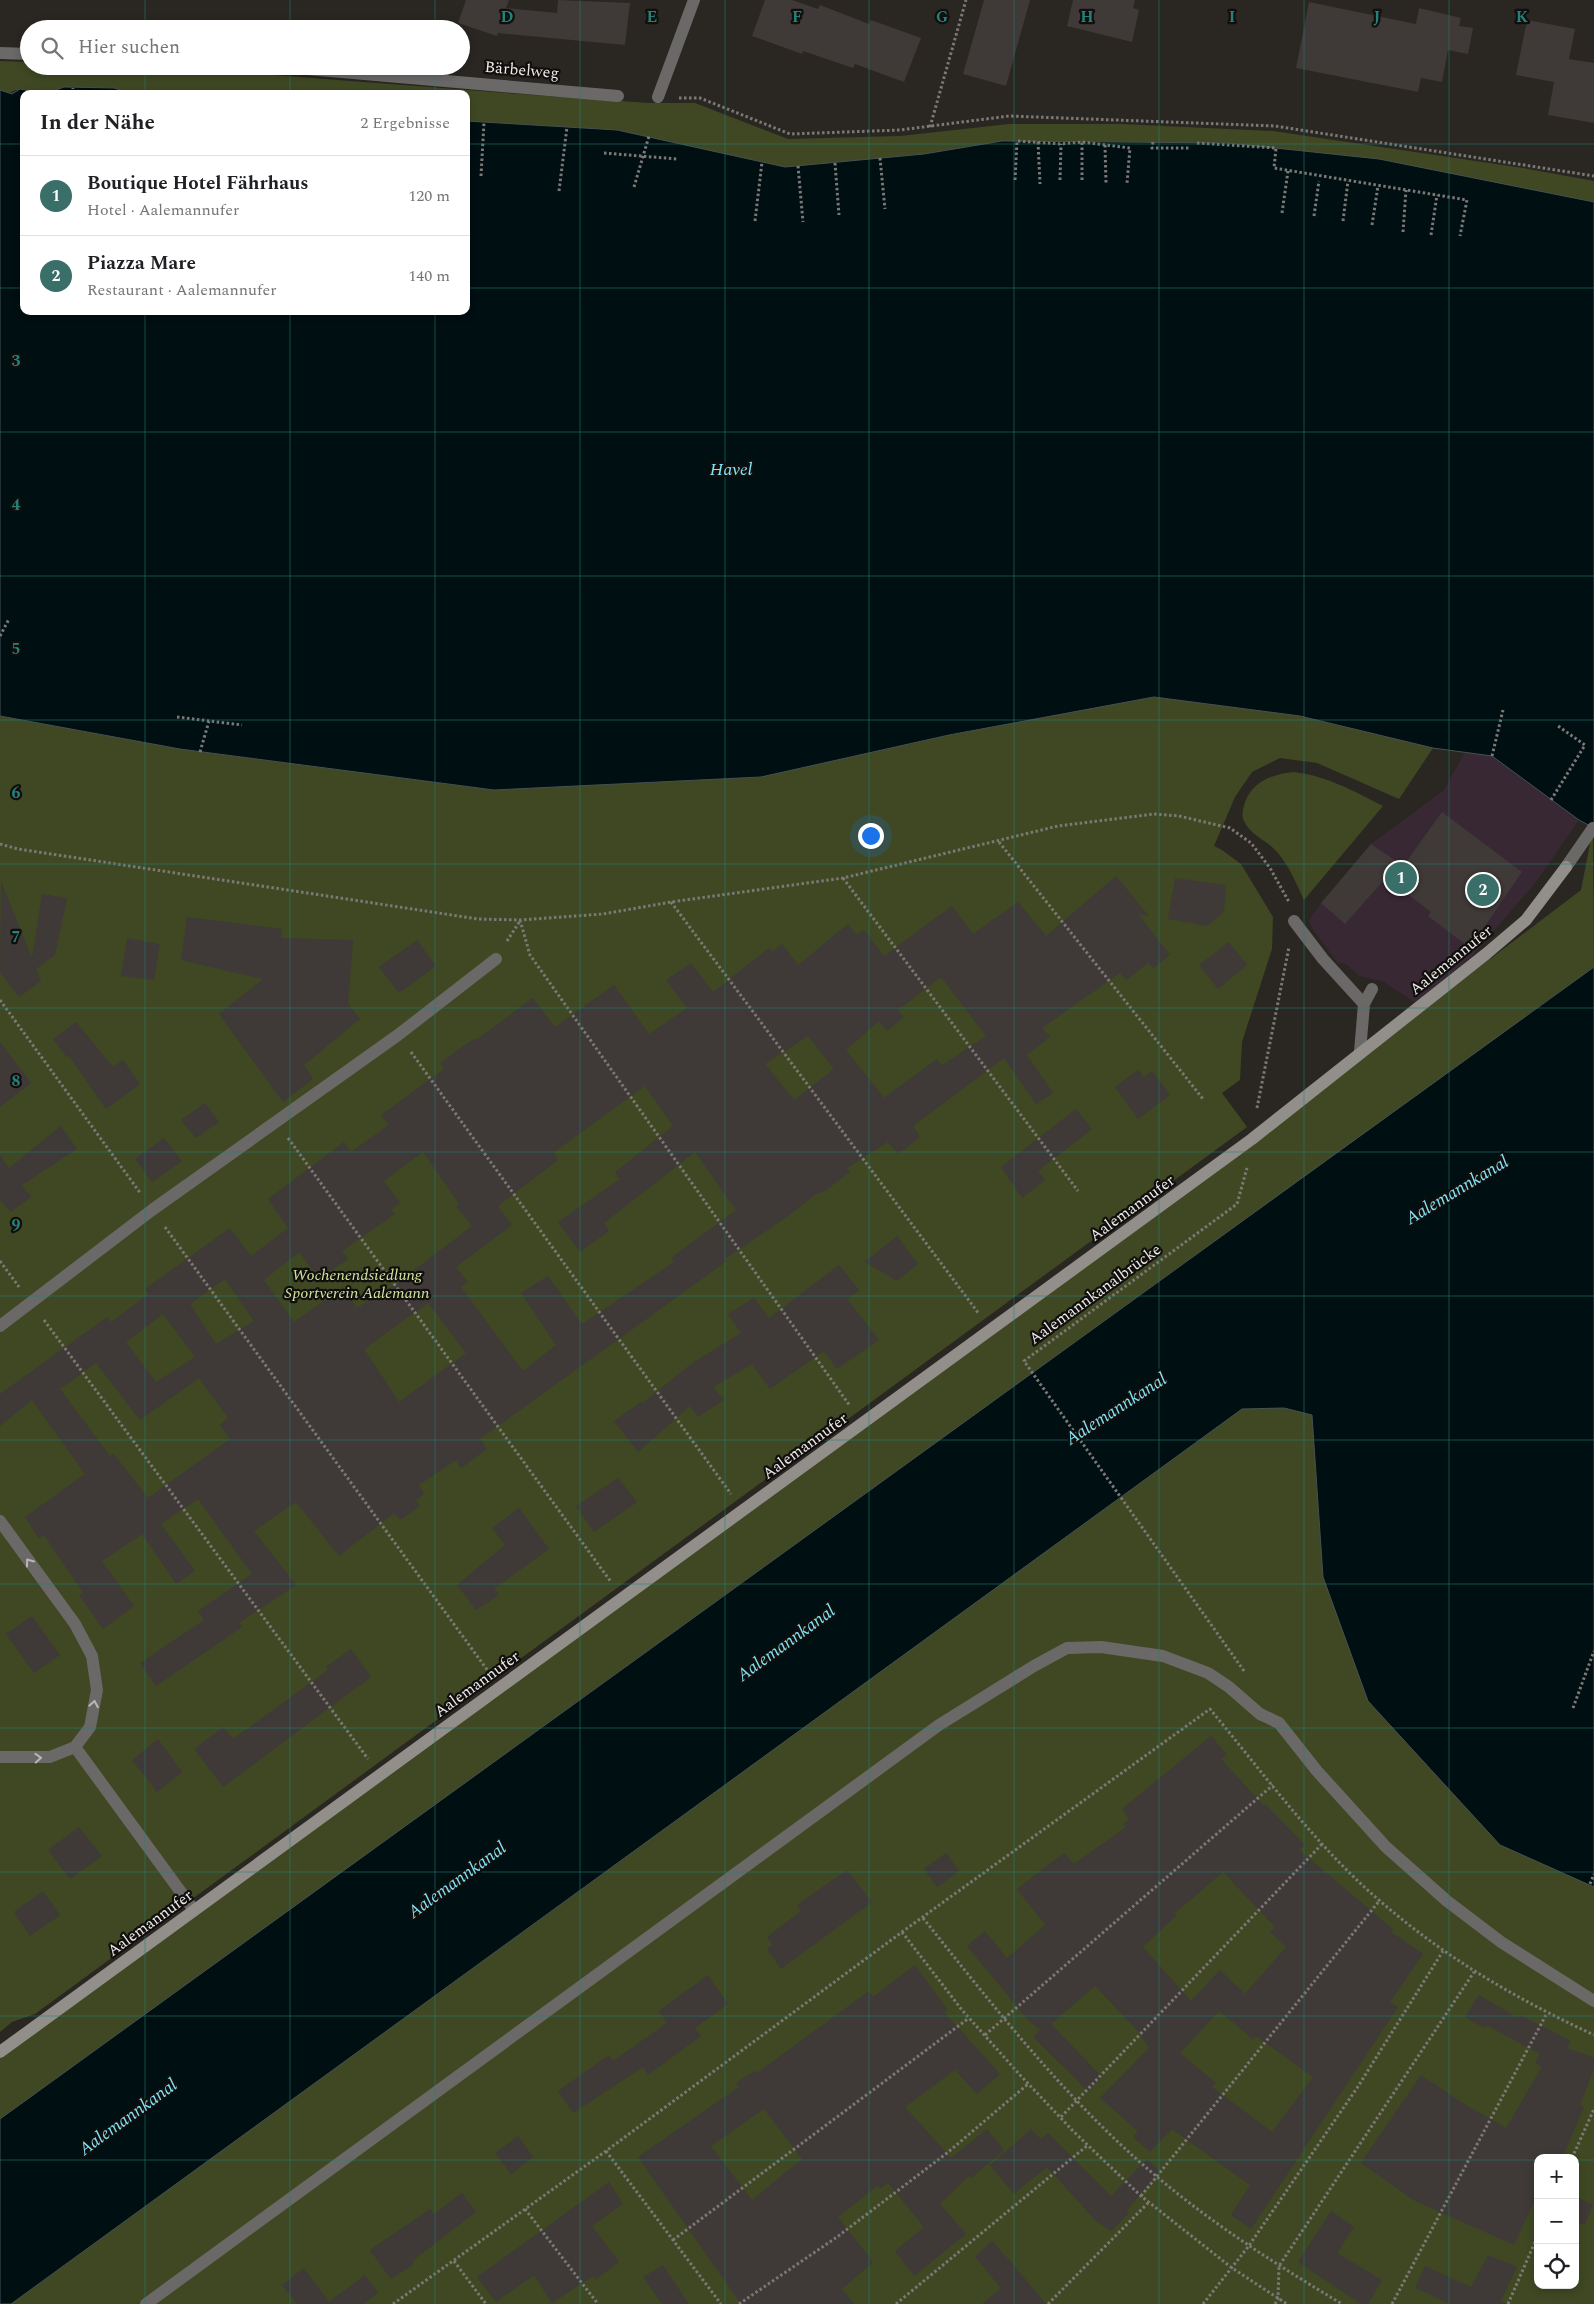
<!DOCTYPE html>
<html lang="de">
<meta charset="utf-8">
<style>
:root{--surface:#fff;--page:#f2f2f2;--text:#202124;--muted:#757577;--line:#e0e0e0;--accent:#3a6f69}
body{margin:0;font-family:Spectral,serif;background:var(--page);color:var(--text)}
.controls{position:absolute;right:15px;bottom:15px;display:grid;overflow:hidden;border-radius:10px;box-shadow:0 2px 8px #0003}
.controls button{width:45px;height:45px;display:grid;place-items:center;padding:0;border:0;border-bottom:1px solid var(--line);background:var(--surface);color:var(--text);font:25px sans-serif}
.you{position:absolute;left:870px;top:835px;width:18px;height:18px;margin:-12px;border:4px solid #fff;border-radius:50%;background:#1a73e8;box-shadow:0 0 0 8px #1a73e833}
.badge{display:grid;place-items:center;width:32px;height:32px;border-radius:50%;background:var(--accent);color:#fff;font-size:16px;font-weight:700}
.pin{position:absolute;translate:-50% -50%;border:2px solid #fff;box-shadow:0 1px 5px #0006}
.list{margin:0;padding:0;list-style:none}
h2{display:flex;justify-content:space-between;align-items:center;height:65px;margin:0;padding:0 20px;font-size:21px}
h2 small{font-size:16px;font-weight:400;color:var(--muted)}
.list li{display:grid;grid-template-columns:32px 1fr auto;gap:15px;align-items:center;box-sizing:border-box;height:80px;padding:0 20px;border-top:1px solid var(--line)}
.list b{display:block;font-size:19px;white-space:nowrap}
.list p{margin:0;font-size:16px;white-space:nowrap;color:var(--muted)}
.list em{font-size:16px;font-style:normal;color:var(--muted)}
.icon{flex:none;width:28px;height:28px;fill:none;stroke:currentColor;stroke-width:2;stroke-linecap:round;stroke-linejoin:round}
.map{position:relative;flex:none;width:1594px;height:2304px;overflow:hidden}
.search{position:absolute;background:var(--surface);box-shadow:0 2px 8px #0003;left:20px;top:20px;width:450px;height:55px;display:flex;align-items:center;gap:12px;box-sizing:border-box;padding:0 18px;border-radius:28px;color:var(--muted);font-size:19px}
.panel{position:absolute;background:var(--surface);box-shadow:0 2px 8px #0003;left:20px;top:90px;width:450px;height:225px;border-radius:10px}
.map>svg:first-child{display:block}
</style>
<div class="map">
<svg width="1594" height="2304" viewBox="0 0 1594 2304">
<rect width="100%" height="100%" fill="#2a2622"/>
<path fill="#382834" d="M1465,752l27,4 87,64 -43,62 -64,74 -55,48 -33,-22 -25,-6 -13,-12 -9,-2 -25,-34 -3,-8 12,-17 50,-59 73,-54z"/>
<path fill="#3f4823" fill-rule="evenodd" d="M0,61l29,1v4l166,3 324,25 130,9h46l93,36 112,-3 109,-12h111l153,7 250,37 71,13v21l-215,-43 -151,-16 -226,-2 -78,13 -139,13 -168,-37 -151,-9v-27h-345l-1,-4 -6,-2 -50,-1 -7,3 -1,4h-27l-3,-4h-10l-7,3 -9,-3z
M1154,697l146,19 133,32 -34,51 -82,-36 -37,-5 -28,14 -17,25 -21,49 8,4 19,14 32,53 -1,32 -30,93 -2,38 -18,13 25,34 -1212,887 -23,8 -12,10v-1316l180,33 314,41 267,-13 188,-42z
M1294,772c33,4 60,19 89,34l-79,94c-8,-17 -17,-40 -32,-53 -9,-8 -23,-14 -28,-26 -3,-6 -1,-12 1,-19 8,-21 28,-28 49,-30z
M1593,828l1,139 -1594,1152v-67l1230,-896 351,-266z
M1284,1408l28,7 11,162 271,310v417h-1583l1231,-895zM1538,2158h37v127h-37z"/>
<path fill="#000f12" stroke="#475152" d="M64,87l50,1 6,2 1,4h-65v-4z
M20,89l6,1 3,3 -5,1v217h442v-190l151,9 168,37 139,-13 78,-13 226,2 151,16 215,43v626l-15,-8 -87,-64 -59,-8 -133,-32 -146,-19 -205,38 -188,42 -267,13 -314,-41 -180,-33v-626l12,4z
M1594,967v920l-94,-42 -132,-144 -45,-124 -11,-162 -28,-7 -42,1 -1231,895h-11v-185z"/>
<path fill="#3f3937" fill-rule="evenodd" d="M466,0h43l-3,8 51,5 1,-13 72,3 -5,42 -127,-12 -1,3 -39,-13z
M765,0h27l26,9 2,-4 49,19 2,-4 50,18 -17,44 -49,-18 -2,4 -50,-17 -1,3 -50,-18z
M984,0h46l-24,86 -43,-12z
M1073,0h62l-2,8 6,2 -7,32 -65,-16z
M1309,2l107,22 3,-16 42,10 -2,8 14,2 -5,26 -20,-4 -6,32 -21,-4 -3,14 -122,-24z
M1527,20l48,9 -6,30 25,4v60l-46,-8 6,-33 -38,-7z
M1442,812l80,60 -52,76 -42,-32 3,-4 -45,-34 16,-19 4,3z
M1371,844l28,19 -54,61 -24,-21z
M1116,876l33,40 -11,-2 32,41 -17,13 -5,-5 -22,17 -6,-7 -78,55 8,9 -23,18 26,38 -17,11 -32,-46 -91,68 7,11 -22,17 -10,-12 -41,26 3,4 -25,19 -9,3 -29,23 -62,42 2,2 -247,178 7,10 -26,19 -5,-8 -37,25 5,9 -8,6 4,6 -20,14 -6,-7 -55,43 -43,-54 -42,29 42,54 -57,38 3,4 -86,59 -16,-23 64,-43 -6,-9 54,-37 -54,-75 -37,25 34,47 -19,13 -34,-50 -40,27 32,45 -31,23 -24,-34 4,-2 -39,-58 -5,4 -14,-22 60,-43 -53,-74 -32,26v-32l107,-77 4,5 38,-28 -4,-5 85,-61 21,28 37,-28 -20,-29 76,-57 7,10 38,-27 -8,-10 63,-46 -4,-6 35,-25 1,2 57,-42 22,29 59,-42 35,49 38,-26 -21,-28 25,-17 22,29 56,-44 3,4 10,-8 16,21 50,-41 9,11 7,-5 20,26 68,-50 21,28 45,-32 28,34zM941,977l45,59 -44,29 -5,-6 -53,39 -38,-48 33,-29 8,10 17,-14 -6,-7zM808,1036l26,33 -40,31 -29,-36zM645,1086l28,40 -58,46 5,7 -62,43 22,30 29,-21 -5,-8 91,-71 41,58 -65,48 3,4 -92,62 -34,-48 -27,17 35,52 -33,26 -62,-84 7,-5 -12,-15 56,-42 -14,-19 60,-46 -5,-7zM423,1152l36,52 -3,2 16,20 -93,71 -2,-2 -20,13 -14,-21 -49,35 -30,-42 35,-28 20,27 29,-20 -6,-8 53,-37 -4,-4 9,-7 -16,-22zM225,1279l29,42 -38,23 -26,-40zM428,1303l38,50 -67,49 -35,-53zM163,1314l32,43 -39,25 -30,-40zM96,1363l44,57 59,-42 29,40 -8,7 10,14 -82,59 -35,-45 -3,3 -50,-67z
M1175,878l51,7 -2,27 -17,14 -39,-7z
M1,881l31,77 10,-64 25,4 -12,57 -19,14 5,12 -22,16 -19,-25z
M187,917l95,12 -1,9 72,2 -5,64 12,15 -56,46 9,14 -30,23 -64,-88 44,-35 -82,-19z
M127,938l33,6 -6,36 -33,-4z
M417,940l19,26 -37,27 -20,-26z
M1229,942l18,23 -29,24 -19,-24z
M76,1022l37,45 10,-7 17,24 -34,25 -37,-53 -2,1 -14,-18z
M0,1042l31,41 -31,24z
M1138,1070l6,7 8,-6 18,24 -32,24 -23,-32z
M205,1103l14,19 -23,16 -15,-18z
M1076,1109l16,20 -54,42 7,9 -23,18 -21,-31z
M61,1126l16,23 -55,36 9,12 -20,15 -11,-12v-45l9,13z
M164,1138l18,23 -30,21 -17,-23z
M897,1236l21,28 -21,17 -32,-19z
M839,1265l20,25 -12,9 32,41 -42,29 -13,-18 -54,38 -18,-25 -39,23 11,13 -26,17 -8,-11 -52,46 -24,-31 27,-19 2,1 48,-39 50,-31 -13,-19 26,-16 15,20z
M618,1478l19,24 -43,30 -18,-26z
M519,1508l30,41 -55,40 5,6 -23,15 -19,-25 48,-40 -13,-17z
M32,1616l28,39 -26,18 -28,-39z
M351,1649l20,28 -148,110 -29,-38 29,-22 10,12 95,-69 -2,-3z
M1211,1736l16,19 -6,4 43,47 1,-2 40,41 -6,5 95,80 -3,2 32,22 -33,48 8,5 -147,222 -20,-14 19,-30 -78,-56 -22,23 -17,-15 5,-6 -38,-33 49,-50 -11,-17 -43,-45 -44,38 51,53 -14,14 -55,-54 7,-7 -13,-11 -60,-73 18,-15 22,27 38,-33 -28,-36 47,-36 10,11 52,-37 -3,-3 6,-5 -7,-10zM1223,1872l52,55 -5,5 16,15 -41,47 -25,-24 -29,31 -48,-54 33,-31 -2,-2zM1219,2011l34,28 3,-3 57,41 -41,55 -60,-45 4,-4 -36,-30z
M158,1739l24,33 -25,20 -25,-32z
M79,1827l23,29 -32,23 -22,-29z
M946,1853l13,18 -22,16 -13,-18z
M847,1870l25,32 -91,67 -14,-20 6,-4 -6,-8 34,-26 -4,-6z
M43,1891l17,24 -30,21 -16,-24z
M915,1965l33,45 -4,2 56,62 -23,20 -22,-24 -50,37 46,51 36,-29 17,21 -33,28 -2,-2 -29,28 26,30 -52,42 -19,-25 29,-24 -36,-44 -8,6 -3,-3 -39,31 35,45 -31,27 12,15h-113l-103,-147 101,-70 -3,-4 19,-12 2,2 112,-82 4,6zM764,2109l38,50 -50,41 -41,-54z
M708,1975l20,29 -33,24 6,8 -53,39 -5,-8 -70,46 -15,-22 51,-36 4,6 54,-38 -8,-12z
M1479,1995l39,23 2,-3 51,26 -4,7 27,10v11l-14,36 4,2 -22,51h-24v48l-5,-2 -19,41 -99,-44 -54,-38 60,-88 40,27 45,26 36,-61 -7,-4 5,-9 -54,-29 -2,3 -19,-11z
M1031,2129l10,10 7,-6 63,63 36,-37 13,13 -33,38 2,3 -18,18 -15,-10 -49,-54 -33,27 -24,-29z
M518,2136l15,21 -22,17 -16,-21z
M609,2182l14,22 -31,22 27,36 -23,17 -3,-3 -41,27 -18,-28 -38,27 -19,-25z
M462,2193l14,19 -64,49 2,3 -23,15 -21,-29 60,-41 4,5z
M1575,2197l18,7 -8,21 -10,-4z
M1331,2211l23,16 -17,26 45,27 -14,24h-7l-63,-42z
M992,2241l18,20 36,43h-64l19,-16 -26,-31z
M1488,2255l29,12 -16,34 7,3h-58l-35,-16 10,-22 46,21z
M663,2265l26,39h-27l-19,-27z
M304,2268l25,34 36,-27 13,18 -15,11h-66l-15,-19z"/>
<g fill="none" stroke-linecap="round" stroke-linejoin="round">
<path stroke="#7c7875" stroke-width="3" stroke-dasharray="2.5 2.5" stroke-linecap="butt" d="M72,94l1,-6
M679,98h21l90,36 110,-4 109,-14 266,10 319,50
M930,127l36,-127
M1038,142l2,42
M1153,142l-1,6h39
M1197,143l79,5 -2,20 193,32 -7,36
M1105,145l1,38
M604,153l73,6
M880,158l5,51
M835,163l4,52
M798,166l5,56
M481,176l3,-54
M1015,180l2,-39 44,3 21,-2 48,6 -3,35
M1060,180l1,-36
M1082,180v-38
M634,187l15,-51
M559,191l8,-64
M1282,213l6,-42
M1314,216l5,-35
M755,221l7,-59
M1343,221l5,-40
M1372,225l6,-39
M1403,232l3,-42
M1431,235l6,-40
M0,636l9,-17
M177,717l65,8
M200,752l9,-31
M1492,756l11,-46
M1551,800l34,-55 -27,-19
M999,842l204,257
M0,844l18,5 460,70 42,1 83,-6 68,-12 172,-24 215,-52 96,-12 25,2 51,12 21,15 19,25 19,34
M843,878l235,313
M671,902l308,412
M520,920l10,35 320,451
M507,941l13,-20
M0,1000l141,194
M411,1052l320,442
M1257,1108l32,-161
M288,1138l323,444
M165,1227l323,444
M0,1261l19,26
M44,1320l324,439
M1244,1671l-220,-310 213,-157 10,-36
M1573,1708l21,-57
M1590,1884l4,-10
M923,1918c72,90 144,183 233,258 58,49 121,89 186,128
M902,1932l60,78 58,65 53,56 68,65 91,72 55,36
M985,2035l288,-250
M1061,2117l262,-274
M606,2151l115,153
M1572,2158l22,-49
M1141,2196l239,-296
M525,2209l73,95
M673,2240l296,-222
M454,2261l32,43
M393,2304l213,-153 296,-219 308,-223c54,65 106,137 170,192 67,58 135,97 214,134
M739,2304l98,-67 110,-84 81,-69
M896,2304l192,-159
M1048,2304l101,-102
M1203,2304l45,-57 109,-159 86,-137
M1275,2304l3,-5 1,-33 195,-294
M1392,2304l155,-291
M1508,2304l30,-69"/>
<path stroke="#6b6967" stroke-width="12" d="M1566,867l27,-39
M1294,921l29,38 41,45
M1360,1052l4,-48 8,-15
M0,1326l152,-116 246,-175 98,-76
M0,1521l75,103 17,32 5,34 -7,37 -15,20 -25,10h-50
M75,1747l119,163
M146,2304l793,-579 95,-59 33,-18 34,-1 62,9 45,17 21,14 31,27 19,9 38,48 69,76 61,54 54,41 93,59"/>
<path stroke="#6b6967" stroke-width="12" d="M0,53l29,1
M273,66l345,30
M658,97l36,-97"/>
<path stroke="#928f8b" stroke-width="12" d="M0,2052l1252,-913 234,-185 40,-34 40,-53"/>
</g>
<defs><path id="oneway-chevron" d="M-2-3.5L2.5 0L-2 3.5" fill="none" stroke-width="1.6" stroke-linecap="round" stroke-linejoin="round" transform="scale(1.25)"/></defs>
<g stroke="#bab7b5">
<use href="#oneway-chevron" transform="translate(29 1562) rotate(-126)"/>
<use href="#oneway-chevron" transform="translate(94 1704) rotate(-80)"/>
<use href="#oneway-chevron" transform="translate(38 1758) rotate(-3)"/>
</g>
<path fill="none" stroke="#25827a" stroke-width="1" stroke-opacity="0.55" d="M145,0v29M290,0v29M435,0v29M580,0v2304M725,0v2304M869,0v2304M1014,0v2304M1159,0v2304M1304,0v2304M1449,0v2304M145,66v28M290,66v28M435,66v28M0,144h24M466,144h1128M0,288h24M466,288h1128M145,311v1993M290,311v1993M435,311v1993M0,432h1594M0,576h1594M0,720h1594M0,864h1594M0,1008h1594M0,1152h1594M0,1296h1594M0,1440h1594M0,1584h1594M0,1728h1594M0,1872h1594M0,2016h1594M0,2160h1538M1575,2160h19"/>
<g text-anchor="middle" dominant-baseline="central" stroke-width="4.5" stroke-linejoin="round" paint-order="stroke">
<g font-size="16" fill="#eeebe9" stroke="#110f0d">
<text transform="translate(522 70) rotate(5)">Bärbelweg</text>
<text transform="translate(1451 960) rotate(-39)">Aalemannufer</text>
<text transform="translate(1132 1208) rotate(-36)">Aalemannufer</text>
<text transform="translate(1095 1294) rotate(-36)">Aalemannkanalbrücke</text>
<text transform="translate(805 1446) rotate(-36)">Aalemannufer</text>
<text transform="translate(477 1684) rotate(-36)">Aalemannufer</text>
<text transform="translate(150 1923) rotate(-36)">Aalemannufer</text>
</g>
<g font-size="16" font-style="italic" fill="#d3e79f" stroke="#110f0d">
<text x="357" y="1275">Wochenendsiedlung<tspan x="357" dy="18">Sportverein Aalemann</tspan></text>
</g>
<g font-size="18" font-style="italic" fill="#82e4f6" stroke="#110f0d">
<text x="731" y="469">Havel</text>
<text transform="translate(1457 1190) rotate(-31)">Aalemannkanal</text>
<text transform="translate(1116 1409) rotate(-33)">Aalemannkanal</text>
<text transform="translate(786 1643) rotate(-36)">Aalemannkanal</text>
<text transform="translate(457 1880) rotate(-36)">Aalemannkanal</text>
<text transform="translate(128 2117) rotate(-36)">Aalemannkanal</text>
</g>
</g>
<g font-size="16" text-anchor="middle" font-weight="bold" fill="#25827a" stroke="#110f0d" stroke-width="4.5" stroke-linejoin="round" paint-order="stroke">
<text x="507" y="22">D</text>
<text x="652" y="22">E</text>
<text x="797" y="22">F</text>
<text x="942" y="22">G</text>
<text x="1087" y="22">H</text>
<text x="1232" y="22">I</text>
<text x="1377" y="22">J</text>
<text x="1522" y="22">K</text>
<text x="16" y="366">3</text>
<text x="16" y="510">4</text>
<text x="16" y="654">5</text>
<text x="16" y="798">6</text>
<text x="16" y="942">7</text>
<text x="16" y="1086">8</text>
<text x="16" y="1230">9</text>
</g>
</svg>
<div class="controls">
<button>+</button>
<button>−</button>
<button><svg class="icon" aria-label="locate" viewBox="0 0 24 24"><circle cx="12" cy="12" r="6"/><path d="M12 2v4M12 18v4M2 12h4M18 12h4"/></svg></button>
</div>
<div class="you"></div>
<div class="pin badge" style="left:1401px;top:878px">1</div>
<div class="pin badge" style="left:1483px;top:890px">2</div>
<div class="search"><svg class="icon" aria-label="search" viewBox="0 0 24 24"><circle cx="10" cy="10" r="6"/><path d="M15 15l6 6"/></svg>Hier suchen</div>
<section class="panel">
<h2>In der Nähe<small>2 Ergebnisse</small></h2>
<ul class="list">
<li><span class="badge">1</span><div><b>Boutique Hotel Fährhaus</b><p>Hotel · Aalemannufer</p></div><em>120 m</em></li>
<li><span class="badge">2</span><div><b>Piazza Mare</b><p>Restaurant · Aalemannufer</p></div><em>140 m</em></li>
</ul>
</section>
</div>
